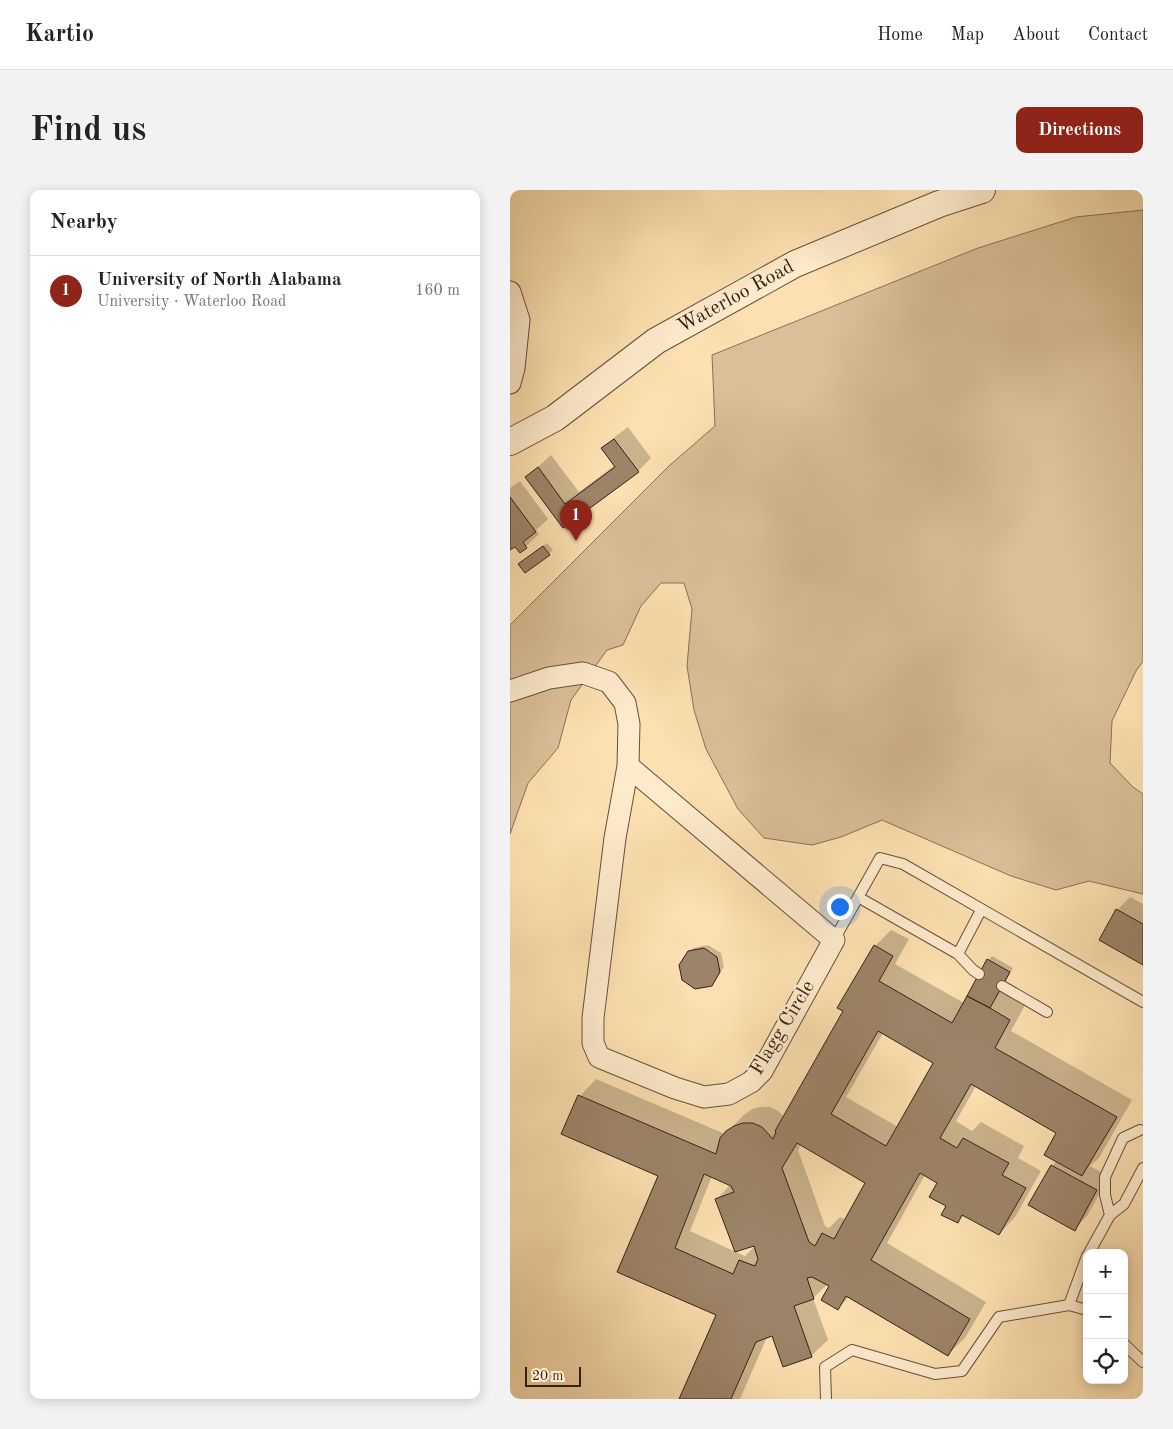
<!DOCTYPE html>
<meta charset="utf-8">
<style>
:root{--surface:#fff;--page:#f2f2f2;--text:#222;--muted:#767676;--line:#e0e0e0;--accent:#8f2418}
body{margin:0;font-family:"Old Standard TT",serif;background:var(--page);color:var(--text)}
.controls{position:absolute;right:15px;bottom:15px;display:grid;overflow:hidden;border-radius:10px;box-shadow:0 2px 12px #0003}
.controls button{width:45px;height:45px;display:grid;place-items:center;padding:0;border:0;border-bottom:1px solid var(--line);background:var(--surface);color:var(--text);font:25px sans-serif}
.scale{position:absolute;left:15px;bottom:12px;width:56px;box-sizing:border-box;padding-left:5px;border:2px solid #352018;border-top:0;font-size:14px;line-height:18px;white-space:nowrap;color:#352018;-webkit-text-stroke:4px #feebcc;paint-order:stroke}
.you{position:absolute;left:329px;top:716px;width:18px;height:18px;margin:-12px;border:4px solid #fff;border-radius:50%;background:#1a73e8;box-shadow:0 0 0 8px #1a73e833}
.badge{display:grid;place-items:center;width:32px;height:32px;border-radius:50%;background:var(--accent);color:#fff;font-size:16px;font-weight:700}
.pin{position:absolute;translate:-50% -41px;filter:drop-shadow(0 1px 2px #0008)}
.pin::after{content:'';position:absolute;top:26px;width:18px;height:15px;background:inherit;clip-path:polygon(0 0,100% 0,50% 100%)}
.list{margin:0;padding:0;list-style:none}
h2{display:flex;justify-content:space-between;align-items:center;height:65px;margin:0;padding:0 20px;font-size:21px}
h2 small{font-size:16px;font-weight:400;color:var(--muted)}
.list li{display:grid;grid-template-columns:32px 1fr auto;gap:15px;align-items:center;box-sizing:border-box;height:70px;padding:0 20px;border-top:1px solid var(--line)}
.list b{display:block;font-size:19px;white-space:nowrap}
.list p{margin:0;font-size:16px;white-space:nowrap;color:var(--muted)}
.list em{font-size:16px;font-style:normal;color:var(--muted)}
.icon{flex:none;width:28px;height:28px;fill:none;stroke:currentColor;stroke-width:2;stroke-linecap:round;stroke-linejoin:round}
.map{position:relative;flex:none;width:633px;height:1209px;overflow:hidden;border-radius:10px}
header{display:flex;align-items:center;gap:30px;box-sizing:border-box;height:70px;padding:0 25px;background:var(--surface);border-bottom:1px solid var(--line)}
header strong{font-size:24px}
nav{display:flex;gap:28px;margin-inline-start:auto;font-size:18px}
.intro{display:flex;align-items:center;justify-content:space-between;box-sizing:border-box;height:120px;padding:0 30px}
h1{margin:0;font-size:35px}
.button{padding:12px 22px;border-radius:10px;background:var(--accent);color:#fff;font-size:18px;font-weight:700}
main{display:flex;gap:30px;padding:0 30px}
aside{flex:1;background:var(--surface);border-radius:10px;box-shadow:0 2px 12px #0003}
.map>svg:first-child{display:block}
</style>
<header>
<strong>Kartio</strong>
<nav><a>Home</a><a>Map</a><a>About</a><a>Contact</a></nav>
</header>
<div class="intro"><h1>Find us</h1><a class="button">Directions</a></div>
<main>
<aside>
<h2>Nearby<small></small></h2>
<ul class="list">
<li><span class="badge">1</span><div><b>University of North Alabama</b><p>University · Waterloo Road</p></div><em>160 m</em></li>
</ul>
</aside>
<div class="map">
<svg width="633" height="1209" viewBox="0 0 633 1209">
<rect width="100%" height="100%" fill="#fde0b1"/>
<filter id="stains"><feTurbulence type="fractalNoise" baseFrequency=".004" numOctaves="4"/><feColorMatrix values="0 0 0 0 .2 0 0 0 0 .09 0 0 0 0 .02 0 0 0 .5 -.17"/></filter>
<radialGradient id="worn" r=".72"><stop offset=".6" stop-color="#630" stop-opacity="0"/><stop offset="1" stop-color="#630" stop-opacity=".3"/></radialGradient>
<path fill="#dbbf97" stroke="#887058" d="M633,20v451l-7,10 -24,50 -2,42 23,24 10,7v100l-54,-13 -33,9 -45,-14 -129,-56 -41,17 -29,8 -48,-7 -26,-29 -32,-60 -12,-39 -7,-44 5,-57 -8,-26h-23l-20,23 -18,39 -16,5 -36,50 -13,48 -30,35 -18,51v-209l160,-160 45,-39 -3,-71 266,-107 98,-31z"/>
<path fill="#0003" fill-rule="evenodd" d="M118,237l23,31 -13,13 -75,55 -36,-49 24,-22 28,37 36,-27 -12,-17 13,-12z
M10,291l28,38 -12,11 3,4 -19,18 -5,-7 -5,3v-60z
M37,353l6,7 -4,4 -25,6z
M620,707l13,7v60l-43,-25 17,-29z
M381,740l18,9 -14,25 69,39 24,-43 4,-4 21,12 -12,21 25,14 -15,28 121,69 -33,58 -9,8 19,11 -22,39 -13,13 -22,-63 5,-6 1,-27 -82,-47 -20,35 16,10 9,-9 43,24 -6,12 23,13 -26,46 -16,17 -35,-19 -7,7 -9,-16 -9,-23 -14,-8 -38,68 99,59 -21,36 -17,16 -99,-57 -11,11 -7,-22 -3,-2 -15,14 15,42 -17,16 -38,-22 -6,3 -27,62h-60l37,-85 -99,-42 42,-97 -97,-41 17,-38 16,-17 129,55 19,-19 8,-6 8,-2h10l8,4 6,6 60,-106 31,-65zM373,843l52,30 -37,64 -52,-30zM291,955l66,37 -21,38 -6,-3 -11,11 -4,-2 -27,-76zM202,986l19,8 -14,15 41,44 -13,13 -55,-25z
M198,755l13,8 3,14 -13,18 -22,-33 4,-4z"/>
<path fill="#9d8468" stroke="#352018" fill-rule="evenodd" d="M104,249l25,33 -76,56 -38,-51 13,-10 27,37 50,-37 -14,-19z
M0,307l26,35 -13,10 4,6 -7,5 -5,-6 -5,3z
M33,356l7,9 -25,18 -7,-9z
M606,719l27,15v41l-44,-25z
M364,755l19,11 -14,25 73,42 15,-27 23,12 20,12 -15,28 122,69 -35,59 -38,-21 12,-22 -85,-49 -31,54 17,10 6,-10 46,25 -7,12 24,13 -27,47 -37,-20 -4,8 -17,-8 5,-9 -17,-9 8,-14 -17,-10 -49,87 99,59 -22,37 -102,-60 -8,14 -17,-10 8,-14 -17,-9 -5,1 7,21 -20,7 18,51 -29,10 -11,-31 -16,6 -25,57h-52l37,-84 -99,-43 41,-96 -97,-42 17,-39 138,59 4,-16 6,-7 8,-5 9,-3h10l9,4 11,12 3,-7 -1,-1 68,-120 -6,-3zM368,841l55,32 -47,83 -55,-32zM287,953l68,40 -31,56 -12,-6 -7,13 -6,-4 -27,-74zM194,984l27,12 3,6 -19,7 20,53 19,-6 4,13 -3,7 -16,-6 -6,14 -58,-26z
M194,758l13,9 3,15 -8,14 -17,3 -13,-9 -3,-15 9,-14z
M477,769l23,13 -20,36 -23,-12z
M541,975l46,25 -22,41 -47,-26z"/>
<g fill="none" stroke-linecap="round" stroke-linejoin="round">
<g stroke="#67503e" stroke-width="12">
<path id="service" d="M348,707l100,57 23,-44
M324,750l46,-82 23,6 240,138
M448,764l15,16 6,4
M492,796l45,26
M600,1025l-5,-20v-18l18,-39 17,-8
M579,1063l21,-38 14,-11 19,-36
M559,1115l18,5
M614,1154l19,18
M316,1209l-1,-32 27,-17 83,24 27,-3 37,-54 70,-12 18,-49"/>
</g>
<g stroke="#67503e" stroke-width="23">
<path id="minor" d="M0,102l9,28 -5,48 -4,15
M0,501l39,-13 34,-5 26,9 16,21 4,21 -1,42 -13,72 -22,180v25l6,14 76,31 29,9 25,-3 22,-12 11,-11 72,-131 -206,-174"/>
</g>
<g stroke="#67503e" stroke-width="28">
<path id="tertiary" d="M0,252l45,-24 101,-77 139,-77 144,-60 43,-14"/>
</g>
<use href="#service" stroke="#feebcc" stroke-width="10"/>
<use href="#minor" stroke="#feebcc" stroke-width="21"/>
<use href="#tertiary" stroke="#feebcc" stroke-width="26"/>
</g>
<g text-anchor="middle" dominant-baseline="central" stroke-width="4.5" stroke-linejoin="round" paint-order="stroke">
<g font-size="20" fill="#352018" stroke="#feebcc">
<text transform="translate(226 107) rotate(-29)">Waterloo Road</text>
<text transform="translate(273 838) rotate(-59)">Flagg Circle</text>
</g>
</g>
<rect width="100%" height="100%" filter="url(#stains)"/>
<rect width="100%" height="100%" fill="url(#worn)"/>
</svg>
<div class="controls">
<button>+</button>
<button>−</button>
<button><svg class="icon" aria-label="locate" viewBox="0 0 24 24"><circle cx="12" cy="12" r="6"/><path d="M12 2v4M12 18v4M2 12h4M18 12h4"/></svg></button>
</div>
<div class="scale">20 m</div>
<div class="you"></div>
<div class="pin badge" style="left:66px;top:351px">1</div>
</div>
</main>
